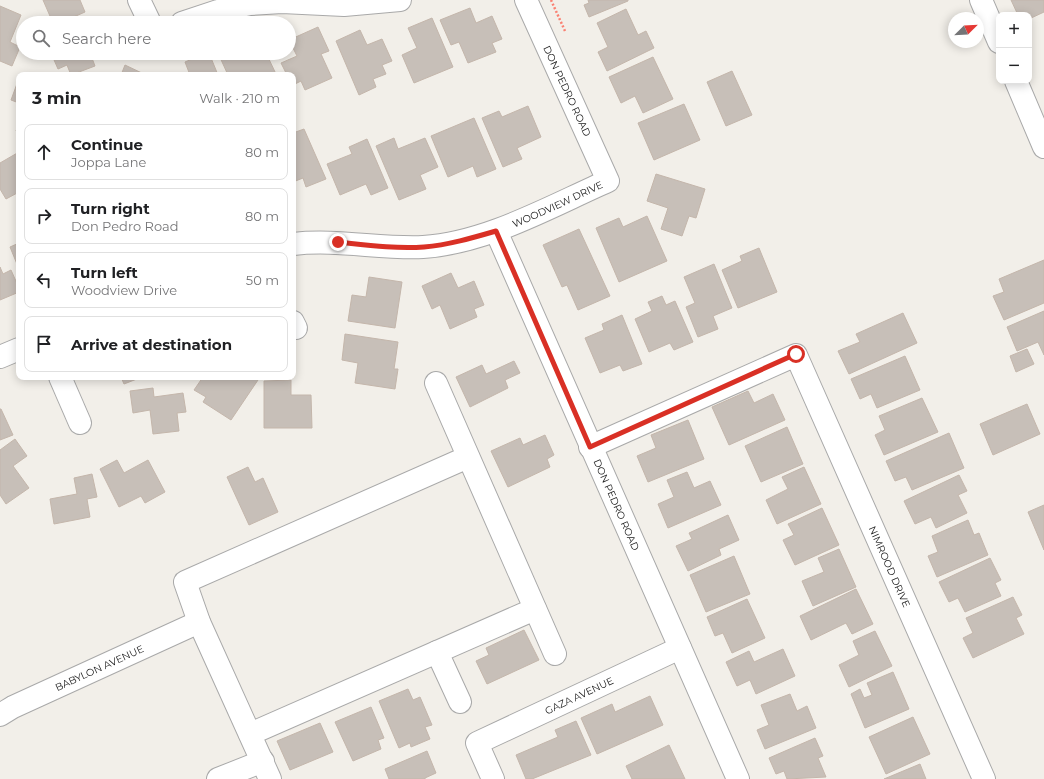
<!DOCTYPE html>
<meta charset="utf-8">
<style>
:root{--surface:#fff;--page:#f6f6f6;--text:#202124;--muted:#757577;--line:#e0e0e0}
body{margin:0;font-family:Montserrat,sans-serif;background:var(--page);color:var(--text)}
.controls{position:absolute;right:12px;top:12px;display:grid;overflow:hidden;border-radius:8px;box-shadow:0 2px 10px #0003}
.controls button{width:36px;height:36px;display:grid;place-items:center;padding:0;border:0;border-bottom:1px solid var(--line);background:var(--surface);color:var(--text);font:20px sans-serif}
.compass{position:absolute;left:948px;top:12px;width:36px;height:36px;border-radius:50%;background:var(--surface);box-shadow:0 2px 10px #0003;rotate:66deg}
.stop{position:absolute;width:12px;height:12px;margin:-9px;border:3px solid #d93025;border-radius:50%;background:#fff}
.stop.end{background:#d93025;border-color:#fff;box-shadow:0 1px 4px #0008}
.list{margin:0;padding:0;list-style:none}
h2{display:flex;justify-content:space-between;align-items:center;height:52px;margin:0;padding:0 16px;font-size:17px}
h2 small{font-size:13px;font-weight:400;color:var(--muted)}
.list li{display:grid;grid-template-columns:26px 1fr auto;gap:12px;align-items:center;box-sizing:border-box;height:56px;margin:0 8px 8px;padding:0 8px;border:1px solid var(--line);border-radius:8px}
.list b{display:block;font-size:15px;white-space:nowrap}
.list p{margin:0;font-size:13px;white-space:nowrap;color:var(--muted)}
.list em{font-size:13px;font-style:normal;color:var(--muted)}
.icon{flex:none;width:22px;height:22px;fill:none;stroke:currentColor;stroke-width:2;stroke-linecap:round;stroke-linejoin:round}
.map{position:relative;flex:none;width:1044px;height:779px;overflow:hidden}
.search{position:absolute;background:var(--surface);box-shadow:0 2px 10px #0003;left:16px;top:16px;width:280px;height:44px;display:flex;align-items:center;gap:10px;box-sizing:border-box;padding:0 14px;border-radius:22px;color:var(--muted);font-size:15px}
.panel{position:absolute;background:var(--surface);box-shadow:0 2px 10px #0003;left:16px;top:72px;width:280px;height:308px;border-radius:8px}
.map>svg:first-child{display:block}
</style>
<div class="map">
<svg width="1044" height="779" viewBox="0 0 1044 779">
<rect width="100%" height="100%" fill="#f2efe9"/>
<path fill="#c7bfb8" stroke="#c4b6ab" d="M43,0h37l5,12 -25,11h-7z
M588,0h40v1l-39,16 -5,-12 5,-2z
M1011,0h33v12l-15,7v-4h-11z
M0,6l21,9 -11,27 10,5 -8,19 -12,-5z
M470,8l6,15 16,-7 10,23 -10,4 4,9 -28,11 -9,-21 -8,3 -11,-25z
M626,9l12,26 8,-4 8,17 -47,23 -9,-19 10,-5 -11,-24z
M432,18l21,49 -39,16 -12,-28 15,-7 -9,-20z
M318,27l11,24 -8,3 11,24 -27,12 -4,-9 -8,4v-10h-6l-6,-12 16,-7 -8,-16z
M360,30l7,15 15,-6 10,22 -10,4 4,9 -13,5 3,8 -17,8 -23,-54z
M51,53h39l5,13 -24,9 -4,-10 -9,4z
M206,53h3l9,22h-28l-5,-13z
M218,53h48l10,21 -48,1z
M653,57l20,42 -30,14 -8,-17 -14,7 -12,-26z
M125,65l21,10h-25z
M732,71l20,44 -26,11 -19,-44z
M18,81l1,1v21l-8,-3z
M684,104l16,36 -46,20 -16,-37z
M528,106l13,31 -24,11 5,11 -19,8 -21,-49 17,-7 3,6z
M474,118l22,51 -19,8 -4,-11 -25,11 -17,-41z
M19,123v9l-3,-1z
M304,129l22,50 -20,8 -3,-9 -10,4v-49z
M394,138l4,11 27,-11 13,29 -18,8 6,14 -27,11 -23,-54z
M367,139l21,49 -17,7 -5,-11 -26,11 -13,-31 25,-10 -3,-7z
M19,152v40l-13,7 -6,-10v-26z
M656,174l49,15 -9,29 -7,-2 -7,20 -21,-7 7,-21 -21,-7z
M647,216l20,45 -48,21 -23,-54 23,-10 4,9z
M579,229l31,67 -32,14 -11,-25 -5,2 -19,-42z
M19,243v26l-9,-22z
M759,248l18,44 -39,16 -16,-38 20,-9 -2,-5z
M1044,260v43l-40,17 -11,-24 11,-4 -5,-13z
M714,264l18,44 -19,8 5,13 -20,8 -12,-30 9,-4 -11,-26z
M0,267l3,7 8,-4 8,18v4l-19,8z
M451,273l7,15 16,-7 10,24 -10,4 3,8 -27,12 -10,-24 -8,4 -10,-23z
M369,277l33,5 -7,46 -47,-7 4,-26 14,2z
M662,296l4,9 9,-4 18,41 -19,8 -4,-7 -21,9 -14,-33 17,-8 -4,-9z
M1044,311v44l-6,-13 -21,9 -10,-24z
M903,313l14,30 -68,31 -11,-23 22,-9 -4,-8z
M622,315l20,49 -19,7 -3,-6 -20,8 -15,-35 19,-8 -2,-6z
M345,334l53,8 -4,27h4l-3,20 -40,-6 3,-20 -16,-3z
M1027,349l7,15 -18,8 -6,-16z
M905,356l15,34 -43,18 -6,-14 -11,5 -9,-20z
M514,361l6,12 -15,7 3,8 -38,19 -14,-30 26,-12 4,9z
M121,377h21l-18,7z
M203,377h57l-29,43 -28,-18 3,-5 -12,-7z
M291,380v15h20l1,33h-48v-47z
M153,388l1,9 29,-4 3,19 -9,1 2,18 -26,3 -3,-24 -17,3 -3,-22z
M748,391l6,12 19,-9 12,26 -56,25 -17,-38z
M922,398l16,34 -54,23 -9,-20 10,-5 -6,-14z
M1027,404l13,30 -47,21 -13,-31z
M0,409h1l12,26 -13,5z
M688,420l16,39 -56,23 -11,-26 19,-8 -5,-13z
M787,427l16,37 -42,18 -16,-36z
M949,433l15,35 -52,22 -6,-13 -11,4 -9,-20z
M545,435l9,20 -7,4 3,8 -42,20 -17,-36 29,-13 3,7z
M15,439l12,17 -14,10 16,22 -23,16 -6,-9v-45z
M117,460l7,13 24,-13 17,32 -20,11 -4,-7 -22,11 -19,-38z
M248,467l7,15 8,-4 15,34 -29,13 -22,-48z
M804,467l17,37 -44,20 -11,-24 22,-11 -6,-12z
M687,472l7,16 16,-7 11,24 -53,23 -10,-24 16,-7 -7,-17z
M92,474l5,23 -10,2 3,18 -36,7 -4,-25 27,-5 -3,-16z
M959,475l8,16 -9,4 9,18 -31,15 -5,-11 -16,7 -11,-23z
M1044,505v45l-16,-38z
M822,508l17,37 -44,20 -12,-25 11,-5 -6,-11z
M728,515l11,25 -20,9 2,6 -33,16 -12,-25 16,-7 -3,-6z
M968,520l6,15 5,-2 9,22 -51,22 -9,-21 10,-4 -6,-16z
M839,549l17,38 -43,19 -11,-25 22,-9 -6,-14z
M734,556l16,38 -44,18 -16,-37z
M990,558l11,22 -6,3 6,13 -36,16 -7,-14 -9,4 -10,-20z
M856,589l17,35 -21,10 -6,-11 -35,17 -11,-24z
M1013,597l9,18 -6,3 8,16 -51,24 -10,-20 10,-5 -7,-15z
M747,599l18,39 -33,15 -9,-20 -8,3 -8,-19z
M524,630l15,30 -52,24 -11,-23 13,-6 -3,-7z
M875,631l17,35 -43,21 -10,-22 20,-10 -6,-14z
M783,649l12,27 -39,18 -6,-14 -13,6 -11,-24 23,-11 5,11z
M893,672l16,37 -44,19 -14,-34 9,-5 4,9 8,-3 -5,-12z
M408,689l5,11 7,-3 12,28 -7,2 5,12 -19,8 -1,-4 -11,5 -20,-47z
M790,694l7,17 10,-5 9,22 -51,21 -8,-19 12,-5 -8,-20z
M650,696l13,29 -66,29 -16,-36 31,-14 3,8z
M371,707l13,31 -6,2 3,9 -28,12 -18,-39z
M913,717l17,37 -44,20 -17,-37z
M576,721l15,34 -59,24h-6l-10,-24 42,-18 -3,-7z
M320,723l13,29 -43,18 -13,-29z
M815,738l8,18 -5,2 8,19 -39,2 -3,-8 -8,3 -7,-16z
M669,745l16,34h-53l-6,-13z
M427,751l9,22 -11,5v1h-36l-4,-10z
M920,764l6,15h-42z"/>
<g fill="none" stroke-linecap="round" stroke-linejoin="round">
<g stroke="#a9a9a9" stroke-width="24">
<g id="minor">
<path d="M139,0l11,23"/>
<path d="M981,0l18,42"/>
<path d="M182,23l36,-12 32,-7 32,-2 62,3 56,-5"/>
<path d="M1016,81l28,66"/>
<path id="s1" d="M496,231l242,548"/>
<path id="s2" d="M293,244c44,-5 87,5 130,3 64,-4 128,-41 185,-66l-82,-181"/>
<path d="M293,322l3,6"/>
<path d="M0,357l19,-8"/>
<path d="M60,377l20,46"/>
<path d="M436,383l119,271"/>
<path id="s3" d="M590,447l206,-92 188,424"/>
<path d="M437,652l23,50"/>
<path id="s4" d="M0,715l13,-8 186,-85"/>
<path d="M250,734l285,-125"/>
<path d="M218,779l45,-18"/>
<path d="M270,779l-71,-157 -14,-40 283,-125"/>
<path id="s5" d="M493,779l-16,-36 203,-95"/>
</g>
</g>
<path stroke="#fa8072" stroke-width="2.5" stroke-dasharray="2 2" stroke-linecap="butt" d="M551,0l14,31"/>
<use href="#minor" stroke="#fff" stroke-width="22"/>
</g>
<g fill="none" stroke-linecap="round" stroke-linejoin="round">
<path stroke="#d93025" stroke-width="5" d="M338,242c28,3 57,7 86,5 24,-2 48,-9 72,-16l94,216 206,-93"/>
</g>
<g text-anchor="middle" dominant-baseline="central" stroke-width="3" stroke-linejoin="round" paint-order="stroke">
<g font-size="10" fill="#222" stroke="#fff">
<text transform="translate(567 91) rotate(65)">DON PEDRO ROAD</text>
<text stroke="none"><textPath href="#s2" startOffset="272">WOODVIEW DRIVE</textPath></text>
<text stroke="none"><textPath href="#s1" startOffset="299">DON PEDRO ROAD</textPath></text>
<text stroke="none"><textPath href="#s3" startOffset="457">NIMROOD DRIVE</textPath></text>
<text stroke="none"><textPath href="#s4" startOffset="110">BABYLON AVENUE</textPath></text>
<text stroke="none"><textPath href="#s5" startOffset="152">GAZA AVENUE</textPath></text>
</g>
</g>
</svg>
<div class="controls">
<button>+</button>
<button>−</button>
</div>
<svg class="compass" viewBox="-18 -18 36 36"><path d="M0-13l5 13h-10z" fill="#e53935"/><path d="M0 13l5-13h-10z" fill="#757577"/></svg>
<div class="stop" style="left:796px;top:354px"></div>
<div class="stop end" style="left:338px;top:242px"></div>
<div class="search"><svg class="icon" aria-label="search" viewBox="0 0 24 24"><circle cx="10" cy="10" r="6"/><path d="M15 15l6 6"/></svg>Search here</div>
<section class="panel">
<h2>3 min<small>Walk · 210 m</small></h2>
<ul class="list">
<li><svg class="icon" aria-label="ahead" viewBox="0 0 24 24"><path d="M12 20V5M6 11l6-6 6 6"/></svg><div><b>Continue</b><p>Joppa Lane</p></div><em>80 m</em></li>
<li><svg class="icon" aria-label="right" viewBox="0 0 24 24"><path d="M7 20v-9h11M14 6l5 5-5 5"/></svg><div><b>Turn right</b><p>Don Pedro Road</p></div><em>80 m</em></li>
<li><svg class="icon" aria-label="left" viewBox="0 0 24 24"><path d="M17 20v-9H6M10 6l-5 5 5 5"/></svg><div><b>Turn left</b><p>Woodview Drive</p></div><em>50 m</em></li>
<li><svg class="icon" aria-label="arrive" viewBox="0 0 24 24"><path d="M6 21V4h12l-3 4 3 4H6"/></svg><div><b>Arrive at destination</b></div></li>
</ul>
</section>
</div>
